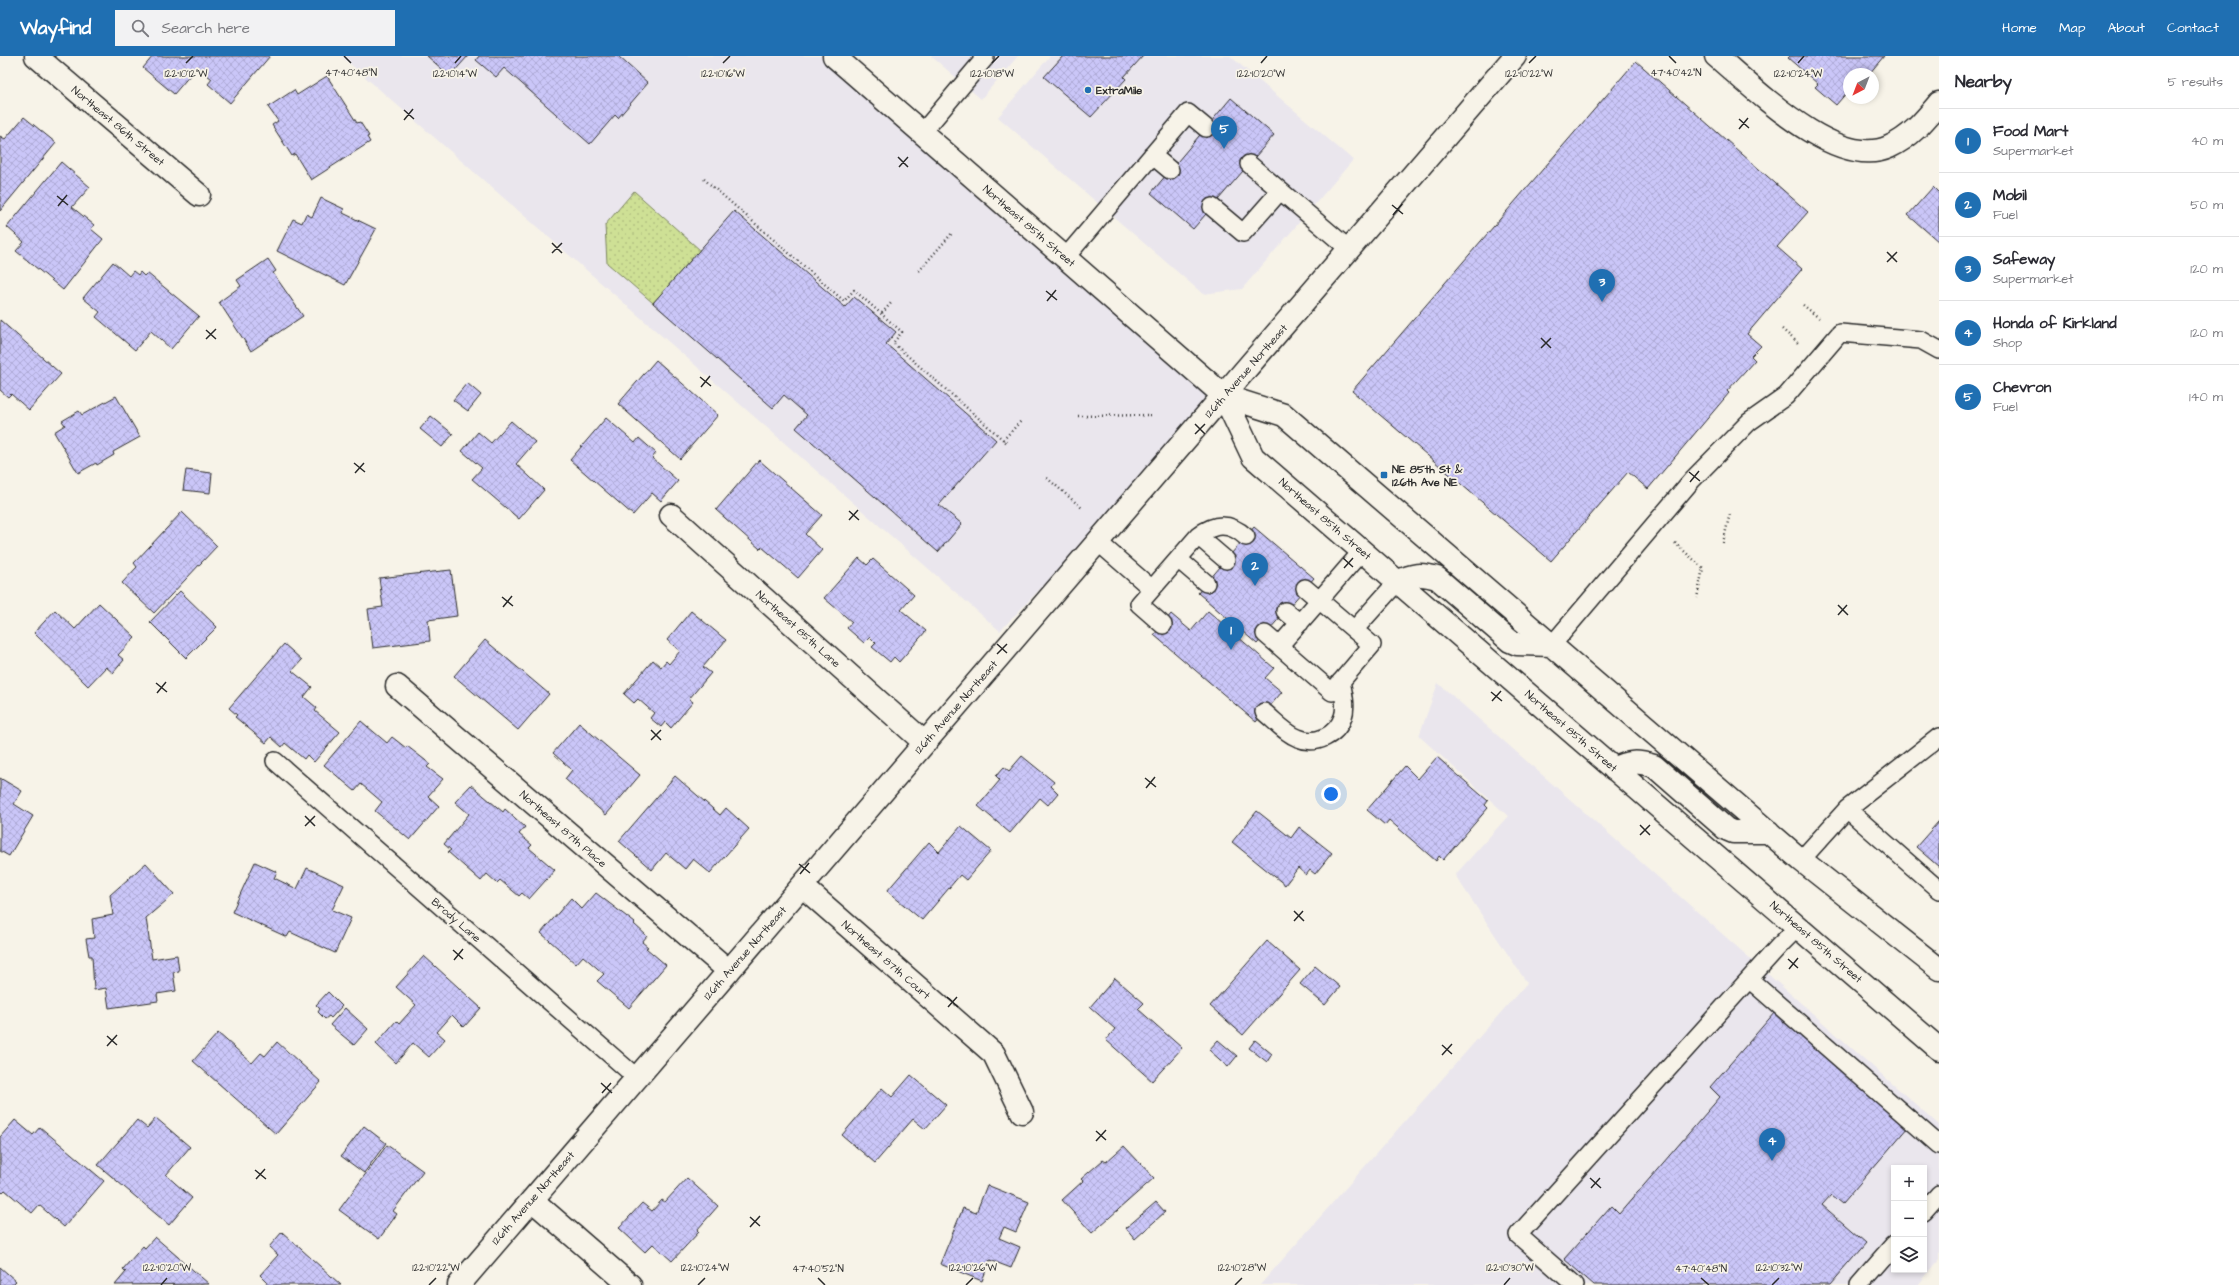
<!DOCTYPE html>
<meta charset="utf-8">
<style>
:root{--surface:#fff;--page:#f2f2f3;--text:#2b2b33;--muted:#7c7c81;--line:#e1e1e2;--accent:#1f6fb2}
body{margin:0;font-family:"Architects Daughter",sans-serif;background:var(--page);color:var(--text)}
.controls{position:absolute;right:12px;bottom:12px;display:grid;overflow:hidden;border-radius:0px;box-shadow:0 2px 6px #0003}
.controls button{width:36px;height:36px;display:grid;place-items:center;padding:0;border:0;border-bottom:1px solid var(--line);background:var(--surface);color:var(--text);font:20px sans-serif}
.compass{position:absolute;left:1843px;top:12px;width:36px;height:36px;border-radius:50%;background:var(--surface);box-shadow:0 2px 6px #0003;rotate:222deg}
.you{position:absolute;left:1331px;top:738px;width:14px;height:14px;margin:-10px;border:3px solid #fff;border-radius:50%;background:#1a73e8;box-shadow:0 0 0 6px #1a73e833}
.badge{display:grid;place-items:center;width:26px;height:26px;border-radius:50%;background:var(--accent);color:#fff;font-size:13px;font-weight:700}
.pin{position:absolute;translate:-50% -33px;filter:drop-shadow(0 1px 2px #0008)}
.pin::after{content:'';position:absolute;top:21px;width:14px;height:12px;background:inherit;clip-path:polygon(0 0,100% 0,50% 100%)}
.list{margin:0;padding:0;list-style:none}
h2{display:flex;justify-content:space-between;align-items:center;height:52px;margin:0;padding:0 16px;font-size:17px}
h2 small{font-size:13px;font-weight:400;color:var(--muted)}
.list li{display:grid;grid-template-columns:26px 1fr auto;gap:12px;align-items:center;box-sizing:border-box;height:64px;padding:0 16px;border-top:1px solid var(--line)}
.list b{display:block;font-size:15px;white-space:nowrap}
.list p{margin:0;font-size:13px;white-space:nowrap;color:var(--muted)}
.list em{font-size:13px;font-style:normal;color:var(--muted)}
.icon{flex:none;width:22px;height:22px;fill:none;stroke:currentColor;stroke-width:2;stroke-linecap:round;stroke-linejoin:round}
.map{position:relative;flex:none;width:1939px;height:1229px;overflow:hidden}
header{display:flex;align-items:center;gap:24px;box-sizing:border-box;height:56px;padding:0 20px;background:var(--accent);color:#fff}
header strong{font-size:19px}
nav{display:flex;gap:22px;margin-inline-start:auto;font-size:14px}
.search{width:280px;height:36px;background:var(--page);display:flex;align-items:center;gap:10px;box-sizing:border-box;padding:0 14px;border-radius:0px;color:var(--muted);font-size:15px}
main{display:flex}
aside{flex:1;background:var(--surface)}
.map>svg:first-child{display:block}
</style>
<header>
<strong>Wayfind</strong>
<div class="search"><svg class="icon" aria-label="search" viewBox="0 0 24 24"><circle cx="10" cy="10" r="6"/><path d="M15 15l6 6"/></svg>Search here</div>
<nav><a>Home</a><a>Map</a><a>About</a><a>Contact</a></nav>
</header>
<main>
<div class="map">
<svg width="1939" height="1229" viewBox="0 0 1939 1229">
<defs>
<pattern id="park-dots" width="8" height="8" patternUnits="userSpaceOnUse"><rect width="8" height="8" fill="#cee095"/><path d="M2 2h.1M6 6h.1" fill="none" stroke="#b1c081" stroke-width="1.8" stroke-linecap="round"/></pattern>
<pattern id="building-cross-hatch" width="8" height="8" patternUnits="userSpaceOnUse"><rect width="8" height="8" fill="#cac6f8"/><path d="M0 0l8 8M0 8l8-8" fill="none" stroke="#aeaad5"/></pattern>
</defs>
<rect width="100%" height="100%" fill="#f7f3e8"/>
<filter id="ink" filterUnits="userSpaceOnUse"><feTurbulence type="fractalNoise" baseFrequency=".025" numOctaves="2"/><feDisplacementMap in="SourceGraphic" scale="8" xChannelSelector="R" yChannelSelector="G"/><feConvolveMatrix kernelMatrix="1 2 1 2 8 2 1 2 1" color-interpolation-filters="sRGB"/></filter>
<g filter="url(#ink)">
<path fill="#eae6ed" fill-rule="evenodd" d="M341,0h494l389,340 -224,235z
M931,0h87l-37,43z
M1050,0h180l123,104 -111,129 -39,5 -205,-177z
M1438,627l501,442v135l-21,25h-658l267,-302 -72,-108 53,-59 -89,-80zM1894,1112h30v102h-30z"/>
<path fill="url(#park-dots)" stroke="#7c8660" d="M634,135l66,59 -47,53 -46,-40 -2,-38z"/>
<path fill="url(#building-cross-hatch)" stroke="#2b2b2b" d="M153,0h117l-40,47 -22,-19 4,-5 -15,-12 -23,27 -31,-26z
M427,0h41l-18,20z
M479,0h139l30,27 -30,35 -3,-3 -25,29 -86,-76 -8,9 -20,-17z
M1063,0h80l-19,21 2,2 -35,38 -47,-40z
M1790,0h94l-15,18h-20v16l-13,15 -21,-18 3,-3 -30,-26z
M1636,5l172,151 -31,35 25,22 -55,65 14,12 -10,10 4,4 -28,31 2,2 -81,96 -20,-17 -77,89 -199,-170z
M327,20l30,47 3,-1 9,14 -2,1 3,5 -59,38 -16,-26 -3,2 -20,-31 6,-4 -10,-14 26,-17 3,5z
M1231,42l43,37 -81,94 -42,-36z
M24,61l32,26 -56,68v-75l5,3z
M61,106l29,25 -18,20 22,18 -3,4 12,10 -40,51 -47,-39 8,-9 -17,-15z
M1933,131l6,6v49l-31,-27z
M321,142l23,11 -1,4 33,16 -31,56 -68,-34 16,-32 9,4 4,-9 6,3z
M734,155l111,96 9,-10 42,35 -10,12 110,96 -57,65 23,19 -24,28 -142,-124 11,-13 -23,-20 -11,13 -120,-105z
M268,203l8,12 -3,2 30,43 -52,35 -32,-49 22,-16 -4,-6z
M113,206l16,14 4,-5 5,4 2,-3 4,4 3,-3 52,43 -28,33 -20,-18 -16,19 -39,-33 4,-5 -17,-14z
M0,264l61,54 -32,36 -18,-16 -3,3 -8,-7z
M656,304l62,55 -38,44 -62,-55z
M467,327l14,12 -13,16 -15,-11z
M116,340l24,41 -27,15 1,3 -17,10 -1,-2 -18,10 -24,-41 11,-7 -3,-4 17,-10 3,4z
M431,360l22,18 -11,13 -22,-18z
M606,362l29,25 4,-5 17,15 -4,5 26,23 -17,20 -9,-8 -19,22 -63,-55z
M511,365l24,21 -19,22 28,26 -25,29 -47,-40 10,-11 -20,-17 16,-19 13,11z
M759,404l63,55 -17,19 17,16 -24,28 -36,-31 -2,2 -44,-39z
M186,414l26,3 -2,20 -27,-3z
M182,456l35,34 -63,67 -32,-30 15,-16 -3,-4z
M1254,471l60,51 -57,66 -59,-51z
M859,502l8,7 6,-6 41,36 -13,15 25,21 -27,31 -5,-5 -4,5 -18,-15 4,-4 -6,-6 -6,6 -17,-15 5,-6 -28,-24z
M451,514l6,46 -29,4 2,21 -57,7 -5,-39 15,-2 -4,-29z
M180,535l37,36 -31,31 -36,-36z
M99,547l36,34 -17,18 6,5 -11,13 -7,-6 -18,19 -54,-53 21,-23 20,19z
M691,555l35,29 -23,27 8,6 -22,26 4,3 -22,26 -6,-6 -4,5 -11,-9 4,-5 -16,-14 -4,4 -10,-9 29,-34 8,7 5,-6 3,3 11,-13 -13,-11z
M1208,555l66,57 -9,10 17,14 -26,30 -102,-87 17,-21 20,17z
M485,584l64,54 -31,36 -64,-54z
M284,588l18,16 -10,11 20,16 -8,10 13,11 -2,3 25,21 -26,30 -7,-7 -3,4 -19,-16 -3,4 -11,-10 -5,6 -31,-26 2,-2 -8,-7z
M361,665l26,22 5,-6 14,11 1,-2 23,18 -3,3 16,12 -15,17 11,10 -29,34 -35,-29 7,-9 -21,-18 -6,7 -31,-26z
M579,667l61,52 -34,40 -41,-36 7,-9 -19,-17z
M1022,700l32,26 -3,4 7,7 -10,12 -8,-7 -30,35 -32,-27 22,-26 -4,-4 8,-9 5,4z
M1437,701l51,44 -3,4 3,3 -45,52 -4,-4 -3,5 -47,-41 -4,5 -18,-15 38,-44 13,13z
M675,720l45,39 6,-7 23,21 -39,44 -17,-14 -8,10 -19,-16 -14,17 -33,-29z
M0,722l22,13 -8,13 19,12 -24,40 -9,-5z
M471,729l32,27 2,-3 20,18 -6,7 13,11 -3,3 26,22 -26,29 -7,-6 -3,3 -19,-16 -3,3 -10,-9 -6,7 -33,-29 3,-2 -7,-6 25,-30 -14,-12z
M1257,755l34,27 8,-11 33,26 -17,21 -5,-4 -4,5 -8,-7 -13,17 -53,-43z
M1939,765v46l-23,-20z
M961,770l30,25 -25,29 -6,-5 -38,45 -35,-29 42,-49 10,10z
M255,806l22,10 -3,6 23,11 10,-21 37,17 -12,25 19,8 -16,35 -45,-21 -3,5 -55,-25z
M146,807l28,31 -28,24 6,41 25,-4 2,16 -6,1 3,19 -19,3 1,7 -49,7 -3,-20 -12,2 -2,-34h-3l-3,-17 8,-1 -2,-19 21,-4 -3,-20z
M596,837l39,30 -1,1 13,12 -5,6 6,5 -2,1 20,17 -37,43 -32,-27 7,-7 -21,-18 -7,8 -35,-31 30,-35 11,11z
M1267,885l33,29 -57,65 -33,-29z
M424,900l57,52 -17,19 -12,-12 -15,17 8,7 -16,18 -16,-14 -17,20 -20,-19 20,-23 3,3 17,-19 -20,-18z
M1315,910l25,21 -15,18 -25,-21z
M1115,922l29,25 -6,6 44,39 -30,33 -46,-41 9,-11 -25,-22z
M328,936l14,14 -11,12 -2,-2 -4,3 -7,-7 2,-3 -4,-4z
M345,952l23,21 -14,16 -24,-20z
M1775,956l133,115 -66,77 -11,-9 -9,10 44,38 -36,42h-236l-30,-26 47,-53 8,8 101,-117 -10,-10z
M218,977l34,30 9,-10 4,3 12,-14 44,40 -45,52 -83,-73z
M1218,984l19,16 -9,11 -19,-17z
M1255,984l17,14 -5,8 -18,-14z
M911,1019l35,30 -21,24 -12,-10 -38,44 -33,-28 40,-47 10,9z
M156,1062l34,29 -24,28 26,23 -23,27 -71,-60 39,-45 10,8z
M15,1064l18,15 7,-8 64,54 -40,46 -25,-22 -7,8 -27,-23 -3,3 -2,-2v-54z
M364,1070l22,17 -22,30 -23,-17z
M387,1089l36,26 -30,40 4,3 -18,25 -40,-29z
M1124,1090l30,32 -62,55 -30,-33 21,-19 -2,-2 22,-19 3,2z
M687,1122l31,28 -21,24 2,2 -27,29 -19,-17 -8,8 -26,-24 23,-25 10,8 10,-11 3,2z
M987,1129l42,17 -13,30 -12,-5 -5,11 21,9 -9,21 -21,-8 -8,21 -42,-17 23,-56 13,5z
M1156,1146l9,10 -30,27 -9,-11z
M282,1176l59,53h-76l2,-3 -7,-7 18,-20 -9,-8z
M155,1181l54,47 -94,1 11,-13 -3,-3 20,-23 2,2z
M0,1211l16,14 -4,4h-12z"/>
<g fill="none" stroke-linecap="round" stroke-linejoin="round">
<g stroke="#2b2b2b" stroke-width="20">
<path id="lane" d="M922,77l63,-75 -3,-2
M1152,99l18,15
M1249,108l101,86
M1212,151l31,26 37,-42
M1065,202l123,-145 18,15
M1098,486l54,47
M1178,503l28,24
M1226,504l-28,-24c16,-13 32,-14 48,1
M1305,532l67,57 -40,47 -53,-46c28,-31 55,-63 83,-95
M1285,555l15,12
M1163,569l-24,-21 59,-68
M1354,574l43,-48
M1265,578l14,12
M1552,589l140,-165 57,-58 37,-26 54,-63 81,7 18,10
M1264,656c11,9 21,21 34,26 18,8 39,-3 45,-21 4,-11 0,-25 -2,-36
M275,705l362,317
M1847,753l92,81
M1801,804l46,-51 92,-72
M1749,923l190,166
M1924,1155l15,-17
M1575,1229l-57,-50 261,-289 19,-19
M1859,1229l35,-40"/>
</g>
<g stroke="#2b2b2b" stroke-width="25">
<path id="street" d="M36,0l163,139
M1716,0c38,32 120,115 173,91 22,-10 35,-26 50,-44
M671,459l254,228
M397,630l332,285
M802,830l192,168 28,58
M532,1144l98,85
M459,1229l1056,-1229"/>
</g>
<g stroke="#2b2b2b" stroke-width="25">
<path id="primary" d="M834,0l390,340 29,61 686,592
M1224,340l60,19 517,445 138,109
M1397,526c16,-8 24,-9 40,-4l73,63 7,3 35,1
M1614,713c15,-8 23,-8 40,-3l72,63 7,3h36"/>
</g>
<path stroke="#2b2b2b" stroke-width="2.5" stroke-dasharray="1 3" stroke-linecap="butt" d="M704,123l140,122 10,-11 48,42 -9,11 115,101
M919,215l34,-39
M1803,249l16,13
M882,257l10,-11
M1782,273l16,14
M1078,360l74,-1
M1003,384l19,-20
M1047,422l35,30
M1675,487l28,25 -6,30
M1723,487l7,-30"/>
<use href="#lane" stroke="#f7f3e8" stroke-width="17"/>
<use href="#street" stroke="#f7f3e8" stroke-width="22"/>
<use href="#primary" stroke="#f7f3e8" stroke-width="22"/>
</g>
</g>
<path fill="none" stroke="#2b2b2b" stroke-width="1.5" d="M344,0l7,7M1669,0l7,7M186,7l7,-7M455,7l6,-7M723,7l7,-7M992,7l7,-7M1261,7l6,-7M1529,7l7,-7M1798,7l6,-7M404,54l10,9M1739,63l10,9M404,64l9,-11M1739,73l9,-11M898,101l10,10M899,111l9,-10M57,140l11,9M1392,149l11,9M58,150l9,-11M1393,159l9,-11M552,187l10,10M1887,196l10,10M552,197l10,-10M1887,206l10,-10M1046,235l11,9M1047,245l9,-11M206,274l10,9M1541,282l10,10M206,283l10,-10M1541,292l10,-10M700,321l11,9M701,331l9,-11M1195,368l10,10M1195,378l10,-10M354,407l11,9M1689,416l11,9M355,417l9,-10M1690,426l9,-11M849,455l10,9M849,464l9,-10M1343,502l10,9M1344,512l9,-10M502,541l11,9M1838,549l10,10M503,551l9,-11M1838,559l9,-10M997,588l10,9M997,598l10,-10M156,627l11,9M1491,636l11,9M157,637l9,-11M1492,645l9,-10M651,674l10,10M651,684l10,-10M1145,722l11,9M1146,732l9,-11M305,760l10,10M1640,769l10,10M305,770l10,-10M1640,779l10,-10M799,808l11,9M800,818l9,-11M1294,855l10,10M1294,865l9,-10M453,894l10,9M1788,903l10,9M454,904l9,-11M1789,913l9,-11M947,941l11,10M948,951l9,-10M107,980l10,9M1442,989l10,9M107,990l10,-11M1442,999l10,-11M601,1027l11,10M602,1037l9,-10M1096,1075l10,9M1096,1085l10,-11M255,1114l11,9M1590,1122l11,10M256,1123l9,-10M1591,1132l9,-10M750,1161l10,9M750,1171l10,-11M818,1222l7,7M1701,1222l8,7M161,1229l6,-7M429,1229l7,-7M698,1229l7,-7M966,1229l7,-7M1235,1229l7,-7M1504,1229l6,-7M1772,1229l7,-7"/>
<g fill="#1f6fb2" stroke="#f7f3e8" stroke-width="1.5">
<circle cx="1088" cy="34" r="4"/>
<rect x="1380" y="415" width="8" height="8" rx="2"/>
</g>
<g text-anchor="middle" dominant-baseline="central" stroke-width="3.5" stroke-linejoin="round" paint-order="stroke">
<g font-size="11" font-weight="bold" fill="#2b2b2b" stroke="#f7f3e8" text-anchor="start">
<text x="1096" y="34">ExtraMile</text>
<text x="1392" y="413">NE 85th St &amp;<tspan x="1392" dy="13">126th Ave NE</tspan></text>
</g>
<g font-size="11" fill="#2b2b2b" stroke="#f7f3e8">
<text transform="translate(118 70) rotate(40)">Northeast 86th Street</text>
<text transform="translate(1029 170) rotate(41)">Northeast 85th Street</text>
<text transform="translate(1246 315) rotate(-49)">126th Avenue Northeast</text>
<text transform="translate(1325 463) rotate(41)">Northeast 85th Street</text>
<text transform="translate(798 573) rotate(42)">Northeast 85th Lane</text>
<text transform="translate(956 651) rotate(-49)">126th Avenue Northeast</text>
<text transform="translate(1571 675) rotate(41)">Northeast 85th Street</text>
<text transform="translate(563 773) rotate(41)">Northeast 87th Place</text>
<text transform="translate(456 864) rotate(41)">Brody Lane</text>
<text transform="translate(1816 886) rotate(41)">Northeast 85th Street</text>
<text transform="translate(745 897) rotate(-49)">126th Avenue Northeast</text>
<text transform="translate(886 904) rotate(41)">Northeast 87th Court</text>
<text transform="translate(533 1142) rotate(-49)">126th Avenue Northeast</text>
</g>
</g>
<g font-size="10" text-anchor="middle" fill="#2b2b2b" stroke="#f7f3e8" stroke-width="3.5" stroke-linejoin="round" paint-order="stroke">
<text x="1676" y="20">47°40'42"N</text>
<text x="351" y="20">47°40'48"N</text>
<text x="186" y="21">122°10'12"W</text>
<text x="455" y="21">122°10'14"W</text>
<text x="723" y="21">122°10'16"W</text>
<text x="992" y="21">122°10'18"W</text>
<text x="1261" y="21">122°10'20"W</text>
<text x="1529" y="21">122°10'22"W</text>
<text x="1798" y="21">122°10'24"W</text>
<text x="167" y="1215">122°10'20"W</text>
<text x="436" y="1215">122°10'22"W</text>
<text x="705" y="1215">122°10'24"W</text>
<text x="973" y="1215">122°10'26"W</text>
<text x="1242" y="1215">122°10'28"W</text>
<text x="1510" y="1215">122°10'30"W</text>
<text x="1779" y="1215">122°10'32"W</text>
<text x="818" y="1216">47°40'52"N</text>
<text x="1701" y="1216">47°40'48"N</text>
</g>
</svg>
<div class="controls">
<button>+</button>
<button>−</button>
<button><svg class="icon" aria-label="layers" viewBox="0 0 24 24"><path d="M12 4l9 5-9 5-9-5zM3 14l9 5 9-5"/></svg></button>
</div>
<svg class="compass" viewBox="-18 -18 36 36"><path d="M0-13l5 13h-10z" fill="#e53935"/><path d="M0 13l5-13h-10z" fill="#7c7c81"/></svg>
<div class="you"></div>
<div class="pin badge" style="left:1231px;top:594px">1</div>
<div class="pin badge" style="left:1255px;top:530px">2</div>
<div class="pin badge" style="left:1602px;top:246px">3</div>
<div class="pin badge" style="left:1772px;top:1105px">4</div>
<div class="pin badge" style="left:1224px;top:93px">5</div>
</div>
<aside>
<h2>Nearby<small>5 results</small></h2>
<ul class="list">
<li><span class="badge">1</span><div><b>Food Mart</b><p>Supermarket</p></div><em>40 m</em></li>
<li><span class="badge">2</span><div><b>Mobil</b><p>Fuel</p></div><em>50 m</em></li>
<li><span class="badge">3</span><div><b>Safeway</b><p>Supermarket</p></div><em>120 m</em></li>
<li><span class="badge">4</span><div><b>Honda of Kirkland</b><p>Shop</p></div><em>120 m</em></li>
<li><span class="badge">5</span><div><b>Chevron</b><p>Fuel</p></div><em>140 m</em></li>
</ul>
</aside>
</main>
